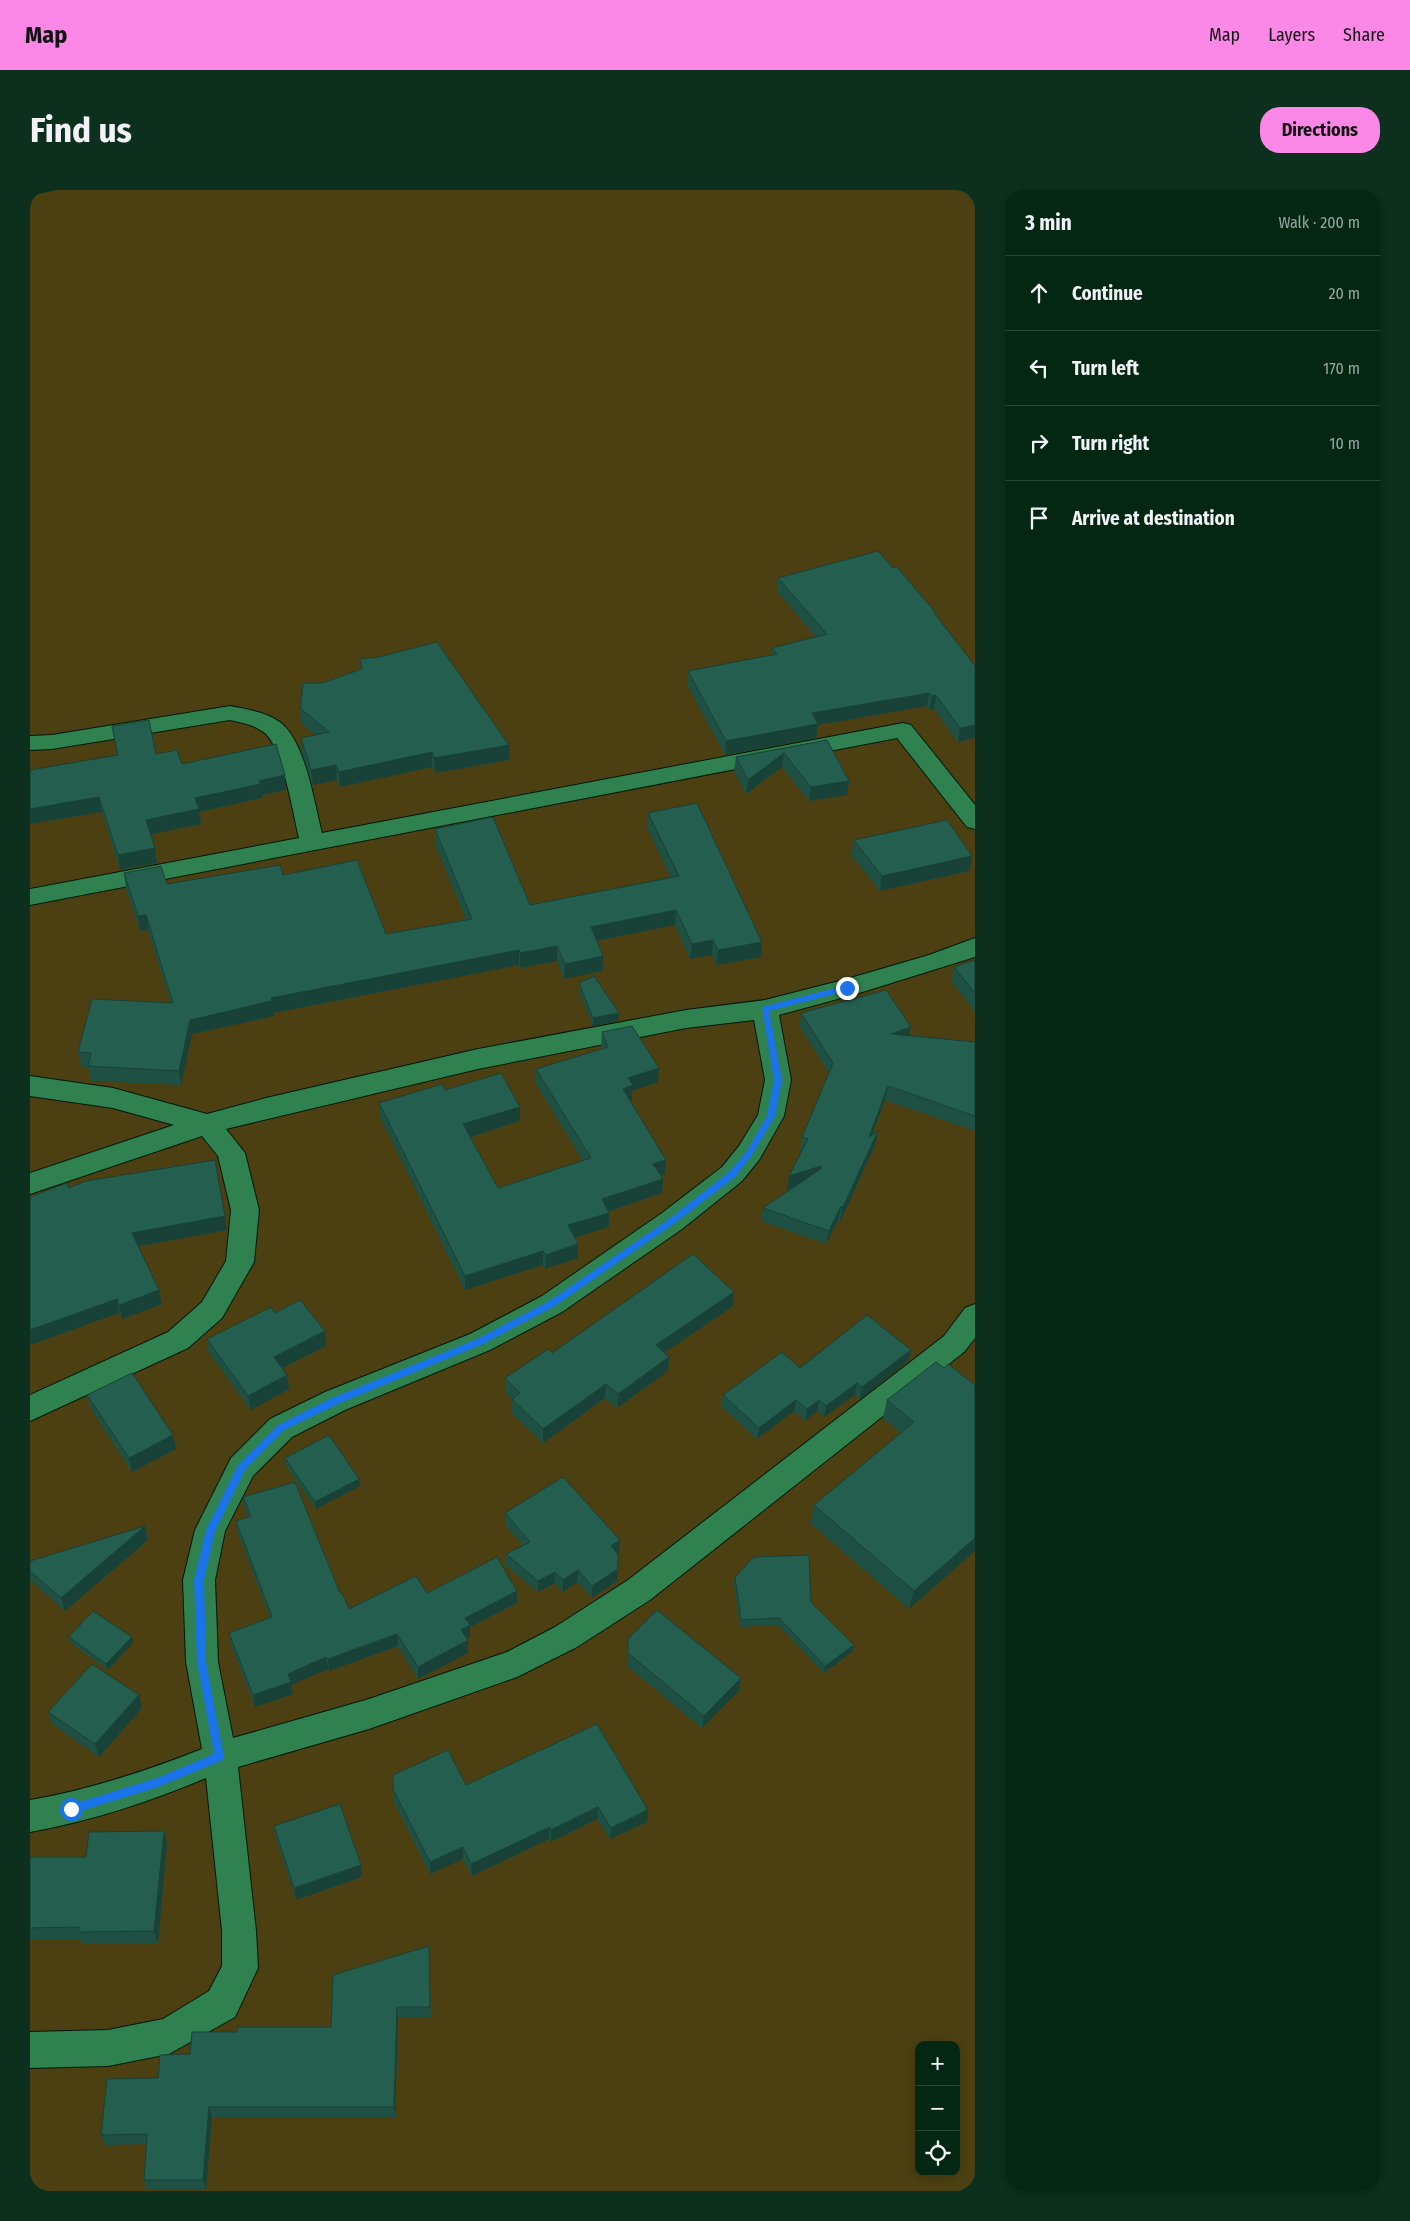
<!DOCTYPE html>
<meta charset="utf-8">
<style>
:root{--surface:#042714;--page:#0d2f1d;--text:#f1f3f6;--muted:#97a5a0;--line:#254434;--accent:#fb87e6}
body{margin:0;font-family:"Fira Sans Condensed",sans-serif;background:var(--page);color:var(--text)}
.controls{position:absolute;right:15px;bottom:15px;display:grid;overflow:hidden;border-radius:10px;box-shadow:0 2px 8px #0003}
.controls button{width:45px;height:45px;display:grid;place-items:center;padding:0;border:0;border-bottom:1px solid var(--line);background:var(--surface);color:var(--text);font:25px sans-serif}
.stop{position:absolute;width:15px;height:15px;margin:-11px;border:4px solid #1a73e8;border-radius:50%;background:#fff}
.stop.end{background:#1a73e8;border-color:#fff;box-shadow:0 1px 5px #0008}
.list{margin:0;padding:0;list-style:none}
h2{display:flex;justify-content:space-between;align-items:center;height:65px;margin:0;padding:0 20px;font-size:21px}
h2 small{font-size:16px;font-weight:400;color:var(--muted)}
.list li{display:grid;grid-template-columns:32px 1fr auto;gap:15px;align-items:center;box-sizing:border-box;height:75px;padding:0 20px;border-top:1px solid var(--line)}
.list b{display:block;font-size:19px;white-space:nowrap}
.list em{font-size:16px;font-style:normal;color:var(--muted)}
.icon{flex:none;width:28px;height:28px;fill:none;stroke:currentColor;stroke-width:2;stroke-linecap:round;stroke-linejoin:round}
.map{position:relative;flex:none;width:945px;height:2001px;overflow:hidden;border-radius:20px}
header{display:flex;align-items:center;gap:30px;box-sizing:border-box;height:70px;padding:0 25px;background:var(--accent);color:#111}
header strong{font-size:24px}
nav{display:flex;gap:28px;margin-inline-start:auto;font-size:18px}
.intro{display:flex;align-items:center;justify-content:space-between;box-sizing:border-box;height:120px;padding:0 30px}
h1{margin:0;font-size:35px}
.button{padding:12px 22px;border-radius:20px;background:var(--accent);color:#111;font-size:18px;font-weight:700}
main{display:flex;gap:30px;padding:0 30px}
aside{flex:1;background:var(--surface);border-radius:20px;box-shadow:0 2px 8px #0003}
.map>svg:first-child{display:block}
</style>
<header>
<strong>Map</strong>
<nav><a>Map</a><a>Layers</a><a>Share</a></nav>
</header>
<div class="intro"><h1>Find us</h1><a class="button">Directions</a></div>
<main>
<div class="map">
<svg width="945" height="2001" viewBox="0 0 945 2001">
<rect width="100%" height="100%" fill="#06341b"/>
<path fill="#4c4012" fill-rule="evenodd" d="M26,0h919v2001h-945v-1995zM889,1855h37v127h-37z"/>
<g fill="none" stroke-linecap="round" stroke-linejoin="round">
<g stroke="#01180a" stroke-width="2">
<path id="minor" d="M200,516c16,3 37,6 51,17 25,20 33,80 41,110l581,-110 8,2 64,80v24l-8,-2 -70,-89 -867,167v-16l269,-51c-6,-25 -16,-87 -33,-104 -10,-9 -24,-11 -36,-14l-178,29 -22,1v-14l22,-1z
M945,748v19l-119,37 -77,21 12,65 -7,36 -25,44 -17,21 -60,48 -120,83 -72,38 -145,60 -53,27 -39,39 -28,55 -10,49 3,82 15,76 136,-39 138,-47 48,-25 73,-47 316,-244 21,-28 10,-4v34l-11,14 -314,248 -73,47 -60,30 -148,52 -131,38 18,164 2,37 -23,49 -66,37 -61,12 -78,2v-36l78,-2 55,-11 46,-28 13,-25v-35l-16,-153c-57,24 -115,43 -176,54v-32c59,-10 116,-29 172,-51l-16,-87 -3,-82 12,-50 36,-72 39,-39 55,-27 145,-58 72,-38 120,-83 60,-46 17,-21 19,-31 7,-35 -11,-60 -68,8 -208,41 -252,60 19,24 14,57 -5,52 -32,56 -34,30 -158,73v-26l138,-63 34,-30 24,-41 5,-51 -13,-54 -16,-20 -172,58v-21l144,-48 -61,-17 -83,-12v-20l83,12 94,26 59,-16 212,-49 208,-39 79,-10 82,-21 82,-24z"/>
</g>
<use href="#minor" fill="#2f8150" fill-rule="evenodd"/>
</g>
<path fill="#1e5144" d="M863,378l43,45v3l39,50v72l-17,4 -24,-33 -5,1 -2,-4 -109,19 -2,13 -91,17 -38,-70 1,-14 83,-16 1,-7 44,-11 -39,-46 1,-13z
M330,469l149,86v15l-74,13 -3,-6 -92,20 -3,-7 -24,5 -11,-32 -1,-15 14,-3 -14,-12 -1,-15 22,-25 39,-13z
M82,536l44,28 26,10 104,26 -24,5v3l-63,14 2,12 -50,10 6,29 -37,7 -18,-58 -72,12v-54l87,-15z
M797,550l22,41 -2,14 -38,6 -27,-34 -36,27 -12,-23 2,-14z
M618,623l114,129 -1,15 -45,8 -4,-10 -22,4 -15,-34 -78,15 6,16v15l-39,8 -7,-18 -37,7 -1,-3 -246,48 1,3 -82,18 -11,51 -90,-4 -3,-14h-7l-3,-15 93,-49 -23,-73 -8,1 -14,-43 -2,-15 43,11 116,-9 103,59 80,-14 -31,-76v-15l95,76 141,-27 -24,-50z
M824,650l115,31 -89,20 -29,-36z
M945,770v52l-24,-31 3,-14z
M549,793l39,38 -25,5 -14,-35z
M771,823l108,22 66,7v89l-90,-31 -13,35 6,-4 -3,14 -35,77 -2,-2 -12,24 -65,-23 2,-13 30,-20 -6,2 15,-39h-2l2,-14 27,-64 -29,-46z
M572,842l56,50 -26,9v9l-2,1 36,59 -1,14 -4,2 2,3 -1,14 -53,18v16l-34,10 3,7v14l-33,11 -2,-4 -78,25 -85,-173 -1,-14 66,-13 75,31 -50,16 28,51 85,-27 -47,-77v-15l66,-20 -1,-2z
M39,998l158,42 -89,16 24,58 -40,15 -3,-6 -89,32v-148z
M703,1116l-69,47 5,4 -1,14 -51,37 -12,-10 -62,45 -31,-30v-14l-7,-7v-14l47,-25z
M245,1123l51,33 -44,22 5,7 2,14 -38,21 -42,-57 -2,-14z
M881,1160l-3,11 -48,38 -5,-4 -31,22 -7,-6 -12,10 -11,-10 -37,28 -36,-33 2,-11 77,-27z
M914,1178l31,17 -66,224 -99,-86 4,-18 87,-72 -18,-15 4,-18z
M57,1205l86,40 3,14 -44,23 -41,-63z
M255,1268l75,28 -44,23 -31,-44z
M213,1307l97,96 9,16 78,-16 90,-2v12l-47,24v10l-3,2 1,14 -50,26 -20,-33 -69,25 -1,-2 -37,16 2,9 -38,13 -24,-62 -2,-12 41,-15 -32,-85 -2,-12 12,-4 -3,-7z
M475,1323l115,27 -1,12 -2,1v28l-25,17 -15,-16 -14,10 -8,-9 -17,9 -32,-26v-12l17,-9 -18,-20z
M115,1336l3,14 -83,71 -35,-31v-19z
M705,1387l119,68 -2,7 -28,21 -46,-48 -38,2 -6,-43z
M39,1447l64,6 -25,27 -37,-27z
M598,1449l113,39 -2,13 -37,37 -75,-62z
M112,1518l-43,49 -47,-33 -4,-12z
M567,1534l50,98 -37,17 -13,-20 -46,23 -2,-3 -77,37 -9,-17 -33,15 -36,-72 -1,-13 73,-4z
M244,1636l87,39 1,12 -66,23 -20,-62z
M134,1641l3,12 -9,100 -76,1 -1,-5 -51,1v-83h56z
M399,1767l2,61h-33l-3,99h-183l-6,73h-59l-3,-10 3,-36 -42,1 -4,-10 57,-57 32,-24 47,-22 94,-5z"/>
<path fill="#184237" d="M899,503l-2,13 -109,19 -2,13 -91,17 1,-14 86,-28z
M906,505l-2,14 -5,1 3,-14z
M945,535v13l-17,4 2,-14z
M479,555v15l-74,13 -1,-15z
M402,562v15l-92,20 -1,-15z
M754,563l-2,14 -36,27 2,-14z
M306,575l1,15 -24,5 -2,-15z
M255,585l1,15 -24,5v3l-63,14 2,12 -53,11 -2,-15 49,-22 64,-17z
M819,591l-2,14 -38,6 2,-14z
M69,607l3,15 -72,12v-15z
M125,658l2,15 -37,7 -2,-15z
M942,666l-3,15 -89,20 2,-15z
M646,720l-1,15 -84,17v-15z
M116,725l2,15 -8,1 -2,-15z
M683,750l-1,15 -22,4 2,-15z
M732,752l-1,15 -45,8 2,-15z
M527,756v15l-37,7v-15z
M489,760v15l-246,48 1,3 -82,18 -11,51 -2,-14 11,-51 81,-22z
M573,766v15l-39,8 1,-15z
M589,823l-1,8 -25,5v-8z
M881,837l-3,14 -17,-7z
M629,878l-1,14 -26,9v9l-10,3 1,-14 5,-11z
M858,896l-3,14 -19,51 3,-14z
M490,917v14l-56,18 -1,-15z
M848,941l-3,14 -35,77 2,-13z
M636,970l-1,14 -13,5 1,-15z
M791,976l-2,13 -32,11 2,-14z
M633,989l-1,14 -61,21 1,-15z
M811,1016l-3,14 -12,24 3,-13z
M579,1023v14l-42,13 1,-15z
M195,1026l2,14 -92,17 -3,-14z
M548,1054v14l-33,11 1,-14z
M513,1061v14l-78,25v-14z
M129,1100l3,14 -40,15 -3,-14z
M704,1102l-1,14 -78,53 1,-14z
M87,1109l2,14 -89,32v-15z
M295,1141l1,15 -50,25 -2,-14z
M881,1160l-3,11 -48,38 2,-12z
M639,1167l-1,14 -51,37 1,-14z
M257,1185l2,14 -38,21 -3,-14z
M827,1193l-2,12 -31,22 2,-11z
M576,1194l-1,14 -62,45v-14z
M766,1210l-2,11 -37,28 2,-11z
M789,1210l-2,11 -12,10 2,-12z
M143,1245l3,14 -44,23 -3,-14z
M329,1289l1,7 -44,23 -1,-7z
M115,1336l3,14 -83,71 -4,-13z
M945,1348v13l-66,58 5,-18z
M590,1350l-1,12 -9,6 1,-12z
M588,1379l-1,12 -25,17v-12z
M548,1380l-1,12 -14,10v-12z
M525,1382v11l-17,9v-11z
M487,1401v12l-47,24v10l-9,5v-12l4,-12z
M367,1444l1,12 -69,25 -1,-12z
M102,1447l1,6 -25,27 -2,-6z
M438,1450v13l-50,26v-12z
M824,1455l-2,7 -28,21 1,-7z
M296,1467l2,12 -37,16 2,9 -38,13 -2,-12 35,-21z
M711,1488l-2,13 -37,37 2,-12z
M109,1505l3,13 -43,49 -4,-13z
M568,1617l-1,12 -46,23v-12z
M618,1620l-1,12 -37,17 1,-11z
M520,1637l-1,12 -77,37 -1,-12z
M134,1641l3,12 -9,100 -4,-12z
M433,1657v12l-33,15v-12z
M331,1675l1,12 -66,23 -2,-12z
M367,1817l1,11 -3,99 -1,-10z
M179,1917l3,10 -6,73 -3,-10z"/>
<path fill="#235e4f" stroke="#184237" d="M848,361l15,17 4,-1 39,46 -1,1 40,52v59l-15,3 -24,-33 -4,1 -3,-3 -117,20 6,11 -92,17 -38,-70 89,-17 -5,-6 55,-14 -49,-56z
M407,452l72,103 -75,13 -2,-6 -93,20 -3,-7 -25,5 -10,-32 28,-6 -29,-24 3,-25h19l40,-14 -2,-10 19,-2z
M119,530l7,34 21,-4 5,14 94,-20 9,31 -26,6 2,3 -66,14 4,11 -53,11 9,28 -37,7 -19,-58 -69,12v-39l88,-15 -6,-29z
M797,550l22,41 -38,6 -27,-34 -36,27 -12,-23z
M667,613l65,139 -44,8 -5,-10 -21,4 -16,-34 -85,17 12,29 -38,8 -8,-18 -37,7 -1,-3 -248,48 1,3 -82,19 -11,51 -91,-5 3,-13 -13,-1 14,-53 81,4 -27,-88 -8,1 -14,-43 37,-7 6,18 113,-19 3,10 74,-15 29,74 86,-15 -37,-90 58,-12 37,88 149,-29 -31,-63z
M917,630l25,36 -90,20 -28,-36z
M945,770v33l-21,-26z
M564,786l25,37 -26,5 -14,-35z
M856,800l25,37 -20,7 84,8v74l-87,-30 -19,51 9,-6 -36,78 -1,-3 -12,25 -66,-23 59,-40 -1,-2 -32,10 19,-37 -6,-2 31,-74 -32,-50z
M602,836l27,42 -31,10 5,7 -10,4 43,71 -13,4 10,15 -61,20 7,14 -41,12 10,19 -32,11 -3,-4 -78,25 -86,-173 63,-19 3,6 56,-17 19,34 -57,17 35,64 93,-30 -55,-89 72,-22 -6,-15z
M185,970l10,56 -93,17 27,57 -40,15 -2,-6 -87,31v-130h1l-1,-3 37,-14 2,5 17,-7z
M663,1064l41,38 -78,53 13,12 -51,37 -12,-10 -63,45 -31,-30 8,-6 -15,-15 43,-29 4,4z
M270,1110l25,31 -51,26 13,18 -39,21 -41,-57 64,-32 4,6z
M837,1125l44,35 -49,37 -5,-4 -31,23 -7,-6 -12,9 -11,-9 -37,28 -36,-33 59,-43 18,16z
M906,1172l8,6 4,-4 27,21v153l-61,53 -100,-86 100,-83 -27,-22z
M102,1183l41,62 -44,23 -42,-63z
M299,1245l30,44 -44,23 -30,-44z
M533,1287l57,63 -9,6 7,8v15l-26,17 -14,-16 -15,10 -8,-8 -17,9 -32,-27 24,-12 -25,-29z
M265,1292l45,111h2l7,16 67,-33 11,17 70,-36 20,34 -52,27 5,7 -9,5 7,10 -50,27 -21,-33 -69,25 -2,-2 -38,17 3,8 -38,13 -24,-62 43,-16 -36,-96 15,-5 -8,-19z
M115,1336l-84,72 -31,-27v-10z
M779,1365l2,47 43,43 -29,21 -46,-48 -38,2 -6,-43 19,-20z
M627,1420l84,68 -37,38 -76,-63v-14z
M63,1421l39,26 -26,27 -37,-27z
M62,1474l47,31 -44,49 -47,-32z
M567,1534l51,86 -37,18 -13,-21 -47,23 -1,-3 -79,37 -8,-17 -33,15 -37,-73v-14l55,-25 18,35z
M310,1614l21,61 -67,23 -20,-62z
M134,1641l-10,100 -76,1 1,-5 -49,1v-71h56l3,-25z
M399,1756l1,61h-33l-3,100h-185l-6,73h-59l3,-46 -46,1 6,-56 51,-1 2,-23 30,-1 2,-22h45v-5h94l2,-52z"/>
<path fill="#1a73e8" d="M817,795l3,1v4l-81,21 13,69 -7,36 -23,39 -17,22 -60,46 -120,83 -72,38 -145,60 -54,26 -39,40 -30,61 -11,49 2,82 18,95 -1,3 -65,27 -87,27 -4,-2v-6l90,-28 57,-24 -17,-92 -3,-82 12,-50 32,-65 40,-40 54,-27 145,-59 72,-38 120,-82 60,-47 18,-21 20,-35 7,-36 -12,-73z"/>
</svg>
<div class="controls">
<button>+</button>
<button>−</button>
<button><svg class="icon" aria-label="locate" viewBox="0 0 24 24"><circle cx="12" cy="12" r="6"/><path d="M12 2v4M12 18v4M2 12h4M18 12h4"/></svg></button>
</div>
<div class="stop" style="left:41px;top:1619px"></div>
<div class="stop end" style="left:817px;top:798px"></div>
</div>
<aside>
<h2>3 min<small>Walk · 200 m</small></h2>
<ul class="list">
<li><svg class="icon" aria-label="ahead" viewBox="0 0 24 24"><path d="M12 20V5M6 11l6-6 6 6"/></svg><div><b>Continue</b></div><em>20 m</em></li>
<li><svg class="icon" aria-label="left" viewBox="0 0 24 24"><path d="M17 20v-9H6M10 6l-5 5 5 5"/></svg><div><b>Turn left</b></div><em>170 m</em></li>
<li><svg class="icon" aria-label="right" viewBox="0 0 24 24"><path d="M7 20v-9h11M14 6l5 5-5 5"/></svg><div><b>Turn right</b></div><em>10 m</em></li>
<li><svg class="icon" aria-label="arrive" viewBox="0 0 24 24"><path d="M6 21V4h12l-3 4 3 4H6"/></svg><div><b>Arrive at destination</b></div></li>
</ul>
</aside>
</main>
